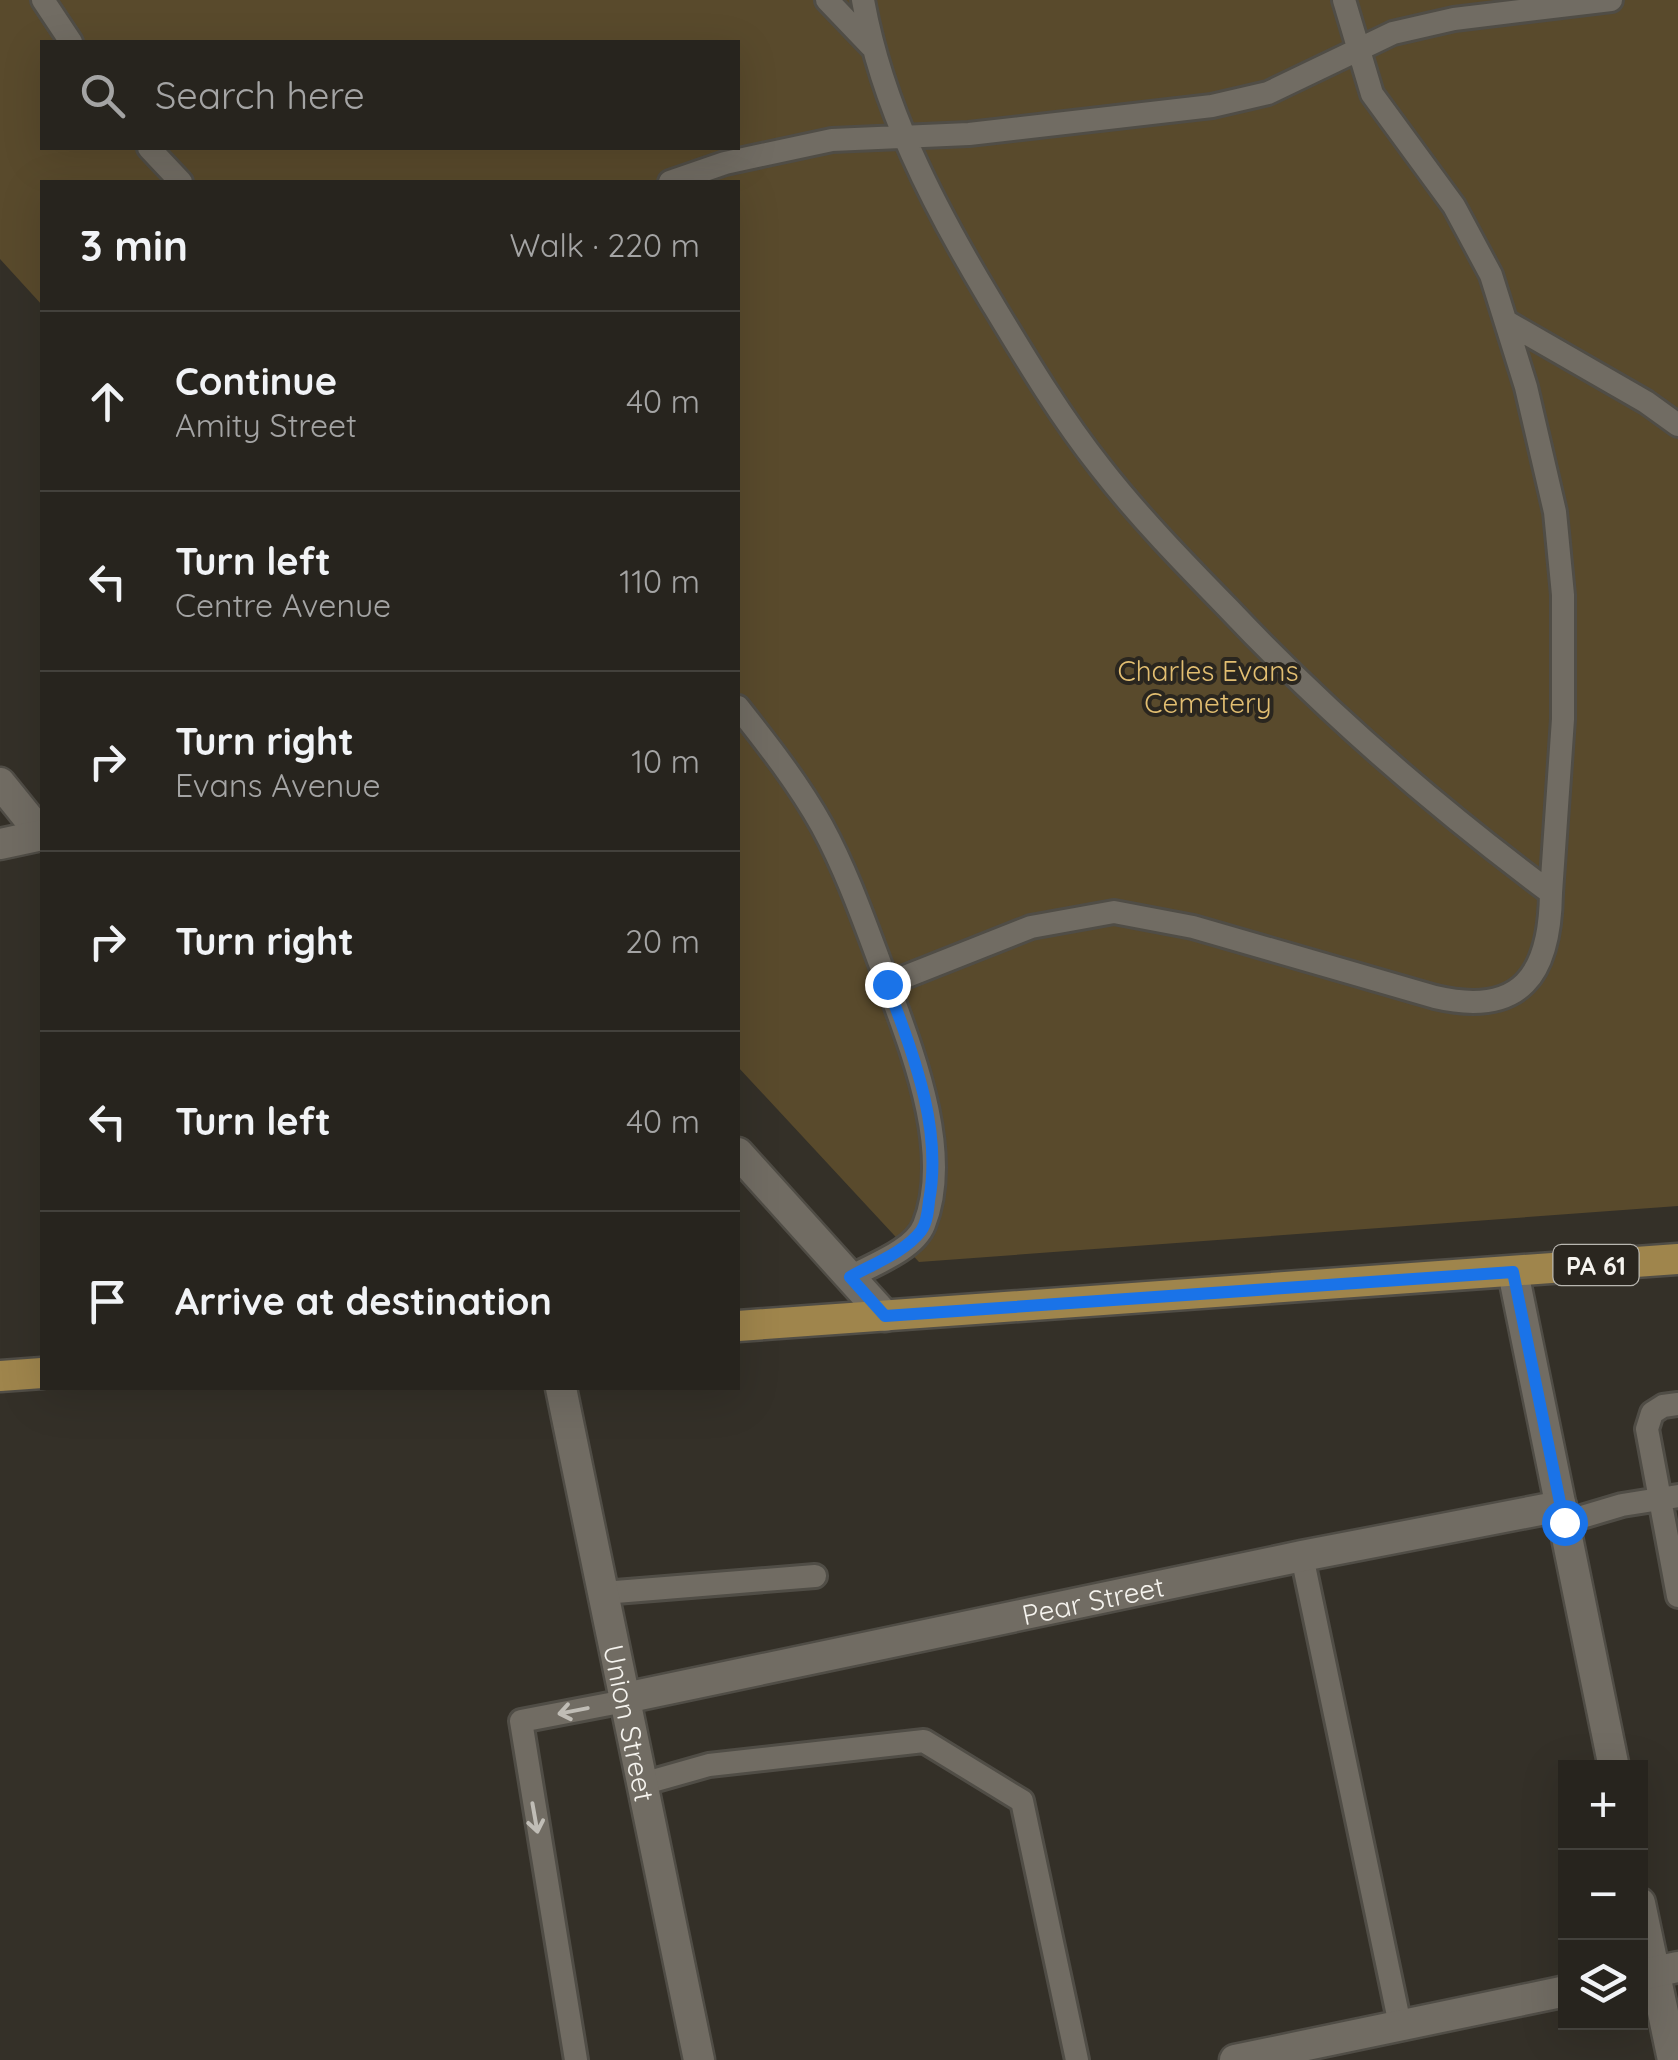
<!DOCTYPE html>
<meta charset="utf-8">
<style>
:root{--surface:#27241e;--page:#2f2c27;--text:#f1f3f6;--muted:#a4a4a4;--line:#43413c}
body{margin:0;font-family:Quicksand,sans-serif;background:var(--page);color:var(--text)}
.controls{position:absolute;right:30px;bottom:30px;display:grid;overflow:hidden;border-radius:0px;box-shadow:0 10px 40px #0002}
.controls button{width:90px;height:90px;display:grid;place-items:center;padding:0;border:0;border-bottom:2px solid var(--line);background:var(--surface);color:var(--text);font:50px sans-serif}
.stop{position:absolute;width:30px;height:30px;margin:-22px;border:8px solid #1a73e8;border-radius:50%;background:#fff}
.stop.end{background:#1a73e8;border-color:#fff;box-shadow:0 2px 10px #0008}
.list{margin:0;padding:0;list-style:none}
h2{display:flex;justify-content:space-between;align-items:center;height:130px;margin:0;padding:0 40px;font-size:42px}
h2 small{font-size:32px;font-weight:400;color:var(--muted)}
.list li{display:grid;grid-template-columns:65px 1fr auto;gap:30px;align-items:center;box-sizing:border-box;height:180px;padding:0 40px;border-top:2px solid var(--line)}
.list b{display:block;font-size:38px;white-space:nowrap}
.list p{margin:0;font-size:32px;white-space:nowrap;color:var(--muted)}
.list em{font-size:32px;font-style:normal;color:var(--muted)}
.icon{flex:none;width:55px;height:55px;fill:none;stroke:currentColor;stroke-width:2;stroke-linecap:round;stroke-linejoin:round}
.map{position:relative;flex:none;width:1678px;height:2060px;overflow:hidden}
.search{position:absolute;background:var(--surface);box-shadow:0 10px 40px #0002;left:40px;top:40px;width:700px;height:110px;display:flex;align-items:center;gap:25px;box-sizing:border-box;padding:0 35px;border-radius:0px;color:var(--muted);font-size:38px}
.panel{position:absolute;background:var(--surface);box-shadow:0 10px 40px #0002;left:40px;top:180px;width:700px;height:1210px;border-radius:0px}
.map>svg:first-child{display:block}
</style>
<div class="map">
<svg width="1678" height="2060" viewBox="0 0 1678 2060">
<rect width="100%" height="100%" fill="#343028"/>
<path fill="#594a2c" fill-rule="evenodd" d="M0,0h1678v1206l-759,56 -181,-195v-885h-696v123l-42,-46zM42,42h696v106h-696z"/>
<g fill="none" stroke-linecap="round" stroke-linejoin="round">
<g stroke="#504d46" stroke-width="28">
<path id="lane" d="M43,0l28,42
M827,0l44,46
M863,0c19,107 70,205 126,298 35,58 70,117 112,170 39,50 83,95 127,140 101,107 205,197 323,285 -1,82 -30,124 -116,104l-242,-70 -79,-15 -83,15 -144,57
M1344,0l28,94 82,112 37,69 35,112 29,125 8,83v124l-12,174
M149,148l32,34
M670,182l55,-19 107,-23 137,-6 243,-28 56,-13 125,-60 61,-14 157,-19
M1507,322l139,80 32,23
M738,707c30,38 60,76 84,119 24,44 41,92 59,140 26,73 74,182 43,259 -10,25 -52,40 -74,52
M1678,1404l-15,2 -11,7 -5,16 31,167
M1565,1522l57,-17 56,-9
M1302,1556l98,469
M603,1593l212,-17
M642,1784l67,-19 215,-24 98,60 55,259
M576,2060l-55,-339 104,-20"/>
</g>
<g stroke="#504d46" stroke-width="35">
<g id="street">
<path d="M0,783l42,52"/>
<path d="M0,844l42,-9"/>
<path d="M738,1153l147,163"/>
<path d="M1513,1272l101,496"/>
<path id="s1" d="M561,1388l138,672"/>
<path id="s2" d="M625,1698l677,-142 259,-50"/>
<path d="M1640,1903l33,157"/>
</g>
</g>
<g stroke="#504d46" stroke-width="35">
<path id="secondary" d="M1640,1975l38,-8
M1235,2060l331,-69"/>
</g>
<g stroke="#504d46" stroke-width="35">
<path id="primary" d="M738,1326l940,-67
M0,1376l42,-3"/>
</g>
<use href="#lane" stroke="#716c63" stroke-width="22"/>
<use href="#street" stroke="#716c63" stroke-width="30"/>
<use href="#secondary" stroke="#716c63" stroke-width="30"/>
<use href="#primary" stroke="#9f854c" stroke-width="30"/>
</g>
<defs><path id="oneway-shaft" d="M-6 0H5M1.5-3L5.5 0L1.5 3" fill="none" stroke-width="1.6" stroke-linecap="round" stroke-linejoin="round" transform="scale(2.5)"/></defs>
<g stroke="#c0bdb6">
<use href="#oneway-shaft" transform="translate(573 1711) rotate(169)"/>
<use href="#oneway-shaft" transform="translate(535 1818) rotate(80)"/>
</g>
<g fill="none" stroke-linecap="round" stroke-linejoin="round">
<path stroke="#1a73e8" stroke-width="12" d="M887,984c25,68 56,143 42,217 -1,10 -2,22 -8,30 -16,21 -48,33 -71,46l35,39 628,-44 51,250"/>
</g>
<g text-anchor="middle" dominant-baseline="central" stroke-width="8" stroke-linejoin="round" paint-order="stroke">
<rect fill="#2a261f" stroke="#b8b6b0" stroke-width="2.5" x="1553.5" y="1245" width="85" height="40" rx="8"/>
<g font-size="25" font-weight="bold" fill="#f5f3ee">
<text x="1596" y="1265">PA 61</text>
</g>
<g font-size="28" fill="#e2be71" stroke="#2a261f">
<text x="1208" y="670">Charles Evans<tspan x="1208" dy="32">Cemetery</tspan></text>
</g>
<g font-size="28" fill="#f5f3ee" stroke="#2a261f">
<text stroke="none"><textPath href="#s2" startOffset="478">Pear Street</textPath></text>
<text stroke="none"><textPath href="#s1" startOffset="342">Union Street</textPath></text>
</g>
</g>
</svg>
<div class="controls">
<button>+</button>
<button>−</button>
<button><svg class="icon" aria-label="layers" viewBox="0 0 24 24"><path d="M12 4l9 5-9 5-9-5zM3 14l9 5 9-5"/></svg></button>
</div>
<div class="stop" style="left:1564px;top:1522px"></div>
<div class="stop end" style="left:887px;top:984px"></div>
<div class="search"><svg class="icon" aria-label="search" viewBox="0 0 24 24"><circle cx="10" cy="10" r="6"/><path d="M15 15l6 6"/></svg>Search here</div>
<section class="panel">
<h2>3 min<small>Walk · 220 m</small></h2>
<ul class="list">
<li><svg class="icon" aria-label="ahead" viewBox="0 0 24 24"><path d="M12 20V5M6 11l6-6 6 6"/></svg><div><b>Continue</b><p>Amity Street</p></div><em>40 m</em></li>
<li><svg class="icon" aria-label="left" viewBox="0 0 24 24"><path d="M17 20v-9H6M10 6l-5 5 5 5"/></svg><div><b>Turn left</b><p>Centre Avenue</p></div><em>110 m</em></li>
<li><svg class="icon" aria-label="right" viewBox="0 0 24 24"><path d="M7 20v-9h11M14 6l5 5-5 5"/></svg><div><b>Turn right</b><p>Evans Avenue</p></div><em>10 m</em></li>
<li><svg class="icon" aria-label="right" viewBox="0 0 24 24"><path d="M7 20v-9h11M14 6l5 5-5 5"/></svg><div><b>Turn right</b></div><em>20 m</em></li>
<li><svg class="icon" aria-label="left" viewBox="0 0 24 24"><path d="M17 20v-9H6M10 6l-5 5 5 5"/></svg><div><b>Turn left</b></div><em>40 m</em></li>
<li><svg class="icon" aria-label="arrive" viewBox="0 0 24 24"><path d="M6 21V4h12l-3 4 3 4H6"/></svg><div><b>Arrive at destination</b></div></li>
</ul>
</section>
</div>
